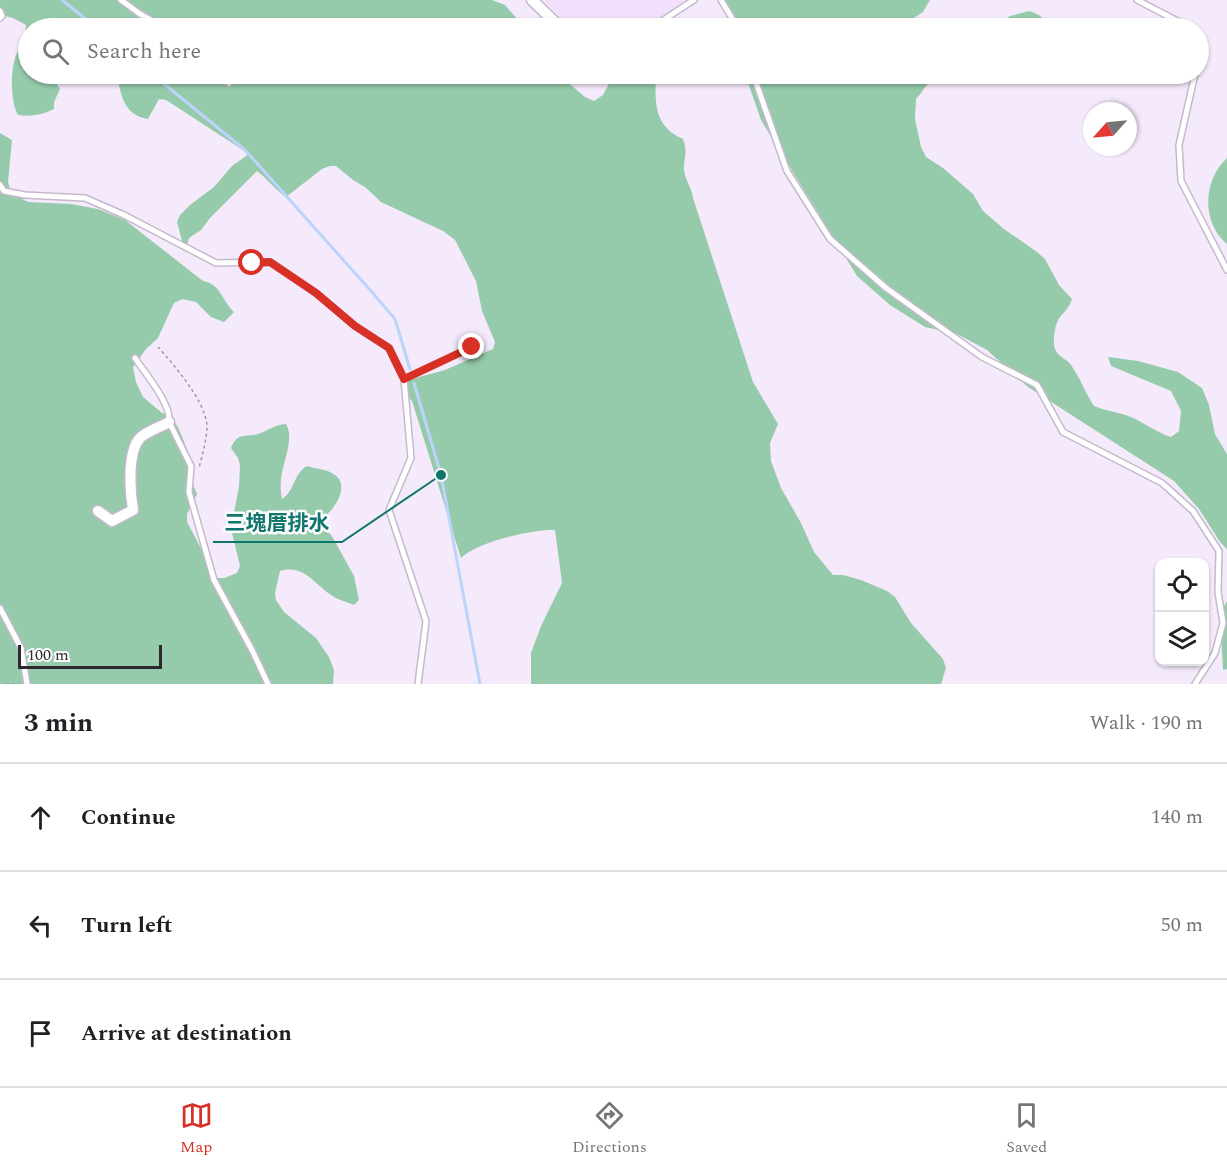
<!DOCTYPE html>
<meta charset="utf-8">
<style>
:root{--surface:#fff;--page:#f2f2f2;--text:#202124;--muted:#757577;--line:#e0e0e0;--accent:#d93025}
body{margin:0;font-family:Spectral,"Noto Sans TC",serif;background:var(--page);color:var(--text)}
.controls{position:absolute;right:18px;bottom:18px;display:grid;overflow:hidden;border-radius:12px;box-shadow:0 2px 4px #0004}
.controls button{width:54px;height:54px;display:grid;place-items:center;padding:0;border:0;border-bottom:2px solid var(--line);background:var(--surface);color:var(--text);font:30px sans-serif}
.compass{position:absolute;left:1083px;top:102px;width:54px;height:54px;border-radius:50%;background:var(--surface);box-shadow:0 2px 4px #0004;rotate:243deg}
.scale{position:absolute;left:18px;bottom:15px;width:144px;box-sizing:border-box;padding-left:6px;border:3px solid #2e2931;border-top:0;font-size:16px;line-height:21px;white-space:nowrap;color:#2e2931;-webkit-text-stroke:4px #fcfcfc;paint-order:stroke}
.stop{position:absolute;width:18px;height:18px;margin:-14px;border:4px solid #d93025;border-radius:50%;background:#fff}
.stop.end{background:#d93025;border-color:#fff;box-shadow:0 2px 6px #0008}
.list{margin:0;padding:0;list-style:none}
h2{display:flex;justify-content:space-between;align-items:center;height:78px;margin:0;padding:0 24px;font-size:26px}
h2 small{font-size:20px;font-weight:400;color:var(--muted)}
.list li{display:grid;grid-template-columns:39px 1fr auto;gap:18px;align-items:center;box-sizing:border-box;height:108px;padding:0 24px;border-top:2px solid var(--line)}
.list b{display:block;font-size:22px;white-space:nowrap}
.list em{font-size:20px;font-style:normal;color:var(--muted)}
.icon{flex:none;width:33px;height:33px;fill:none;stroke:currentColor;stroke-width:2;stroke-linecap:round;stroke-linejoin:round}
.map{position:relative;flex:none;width:1227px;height:684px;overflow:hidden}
.search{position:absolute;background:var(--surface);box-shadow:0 2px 4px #0004;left:18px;right:18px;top:18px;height:66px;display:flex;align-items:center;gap:15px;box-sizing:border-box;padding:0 21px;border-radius:33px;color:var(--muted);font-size:22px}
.sheet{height:402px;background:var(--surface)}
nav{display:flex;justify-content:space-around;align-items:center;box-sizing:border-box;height:84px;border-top:2px solid var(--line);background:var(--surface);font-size:16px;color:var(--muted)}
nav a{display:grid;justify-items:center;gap:3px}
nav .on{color:var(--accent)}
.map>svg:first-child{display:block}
</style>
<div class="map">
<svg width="1227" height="684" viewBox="0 0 1227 684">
<rect width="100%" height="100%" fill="#f5eafc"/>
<path fill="#f1dffc" d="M543,0h145l-45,28h-71z"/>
<path fill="#95cbab" d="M0,0h492l13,5 20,23h-497v46h23l9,15 -6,13v7c-12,6 -23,8 -36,6 -8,-13 -8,-48 -1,-62 5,-10 9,-17 9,-28l-13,-7 -13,-3z
M723,0h207l-7,12 -9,6 2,10h-185z
M1029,11c11,3 16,8 21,17h-57l17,-12z
M116,74h442l27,23 9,4 9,-6 11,-21h42c-1,27 -3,52 27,65 5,14 1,17 1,30 0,9 8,19 9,29l60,184 25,42 -8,19 1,18 10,27 20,35 13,29 19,23h10l18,5 26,11 8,6 16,26 32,36 3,9 -5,16h-410v-31l10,-27 21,-43 -7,-53c-22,-1 -78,12 -94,28l-49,-157c-5,-4 -5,-15 -4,-21l37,-10 48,-21 2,-7 -13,-31 -6,-30 -21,-41 -12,-9 -62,-29 -16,-15 -12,-7 -17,-14h-6l-8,3 -36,28c-11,-7 -18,-18 -29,-26l-47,47 -9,12 -12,8 -4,14 -8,-30 3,-7 10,-10 24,-18 18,-21 17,-12 -83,-54 -7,-1 -11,20c-26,-4 -26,-25 -32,-45z
M745,74h216c-9,4 -20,2 -29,7 -7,4 -10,12 -16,18l-1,20 6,28 5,10 17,11 30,26 10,17 21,18 33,23 8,7 14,26 13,14c-4,14 -14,14 -17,31 -1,6 -2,14 0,19 3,8 12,10 16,16 9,12 14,28 23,41 9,4 18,5 28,8 17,4 32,18 49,23l8,-6 2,-20 -10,-20 -60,-25 -3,-9 30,4 40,11 24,16 7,17 6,29 12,20v95l-7,-7 -21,-33 -25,-28 -146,-94 -41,-37 -30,-16 -32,-7 -35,-22 -33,-29 -96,-156z
M0,133l12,7 -4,42 2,7 5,6 13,7 43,2 27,5 27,11 78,61c18,3 19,20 31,31l-10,10 -13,-5 -15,-15 -14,-3 -8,4 -16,35 -12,11 -13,18 3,15 7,15 19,16 7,2 9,12 9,22 4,31 6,14 -10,20v8l30,56h7l13,-5 3,-7 -9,-37 8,-43 1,-21 -2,-7 -7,-10c7,-17 15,-10 27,-14 11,-4 16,-9 28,-10 9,15 -4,40 -5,56 -1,6 0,13 1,19 13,-8 11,-25 25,-33 8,3 21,3 28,9 16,12 -2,36 -13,44v7l10,10 22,40 5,24 -5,5c-7,-3 -16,-5 -23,-10 -17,-11 -27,-31 -51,-24l-5,22 1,7 8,12 32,26 13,19 5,13 -1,14h-333z
M1227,158v86c-26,-22 -24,-64 0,-86z
M1227,601v68l-4,1 -3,-57z"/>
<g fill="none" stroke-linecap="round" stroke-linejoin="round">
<path stroke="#bcd4fc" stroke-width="3" d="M62,0l35,28
M152,74l93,76 126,141 24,28 15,50
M414,383l27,92 39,209"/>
<g stroke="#c6b9ce" stroke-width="8">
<path id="service" d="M121,0l19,14 25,14
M721,0l17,28
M1137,0l54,28
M0,11l2,5 -2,2
M651,28l43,-28
M1198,53v3
M220,74l9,9
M753,74l34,97 43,68 56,49 96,69 55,28 26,47 99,51 31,28 26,40 -1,41 5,31 -8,30 -20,31
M1195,74l-16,71 2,36 46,89
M0,185l4,6 21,4 60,3 39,17 92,48 54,-1 46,31 39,33 34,22 15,31 7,79 -22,52 37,111 -8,63
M135,358c10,15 37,47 34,64l22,44 -2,26 25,88 38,70 16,34
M0,608l21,40 6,36"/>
</g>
<g stroke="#c6b9ce" stroke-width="13">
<path id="minor" d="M532,0l29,28
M98,511l14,10 21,-11c-3,-18 -6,-58 7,-72 7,-7 21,-11 29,-16"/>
</g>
<path stroke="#9e96a4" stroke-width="1.5" stroke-dasharray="3 3" stroke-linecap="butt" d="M158,347c16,18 48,55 49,79 0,13 -5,30 -8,42
M410,376l62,-29
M6,684h14"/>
<use href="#service" stroke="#fff" stroke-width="5"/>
<use href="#minor" stroke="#fff" stroke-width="10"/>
</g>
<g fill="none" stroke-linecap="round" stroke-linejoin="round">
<path stroke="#d93025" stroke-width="8" d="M252,263l18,-1 46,31 39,33 34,22 15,31 68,-32"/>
</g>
<path fill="none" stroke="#0f766e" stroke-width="2" d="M441 475L342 542H213"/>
<circle fill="#0f766e" stroke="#fcfcfc" stroke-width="2" cx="441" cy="475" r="6"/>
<g font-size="21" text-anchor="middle" font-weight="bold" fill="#0f766e" stroke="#fcfcfc" stroke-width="5" stroke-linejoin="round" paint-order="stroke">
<text x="277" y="530">三塊厝排水</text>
</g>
</svg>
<div class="controls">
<button><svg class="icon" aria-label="locate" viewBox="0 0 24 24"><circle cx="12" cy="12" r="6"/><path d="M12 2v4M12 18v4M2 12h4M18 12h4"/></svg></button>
<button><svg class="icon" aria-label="layers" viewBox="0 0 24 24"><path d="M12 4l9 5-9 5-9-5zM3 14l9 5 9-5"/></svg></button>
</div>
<svg class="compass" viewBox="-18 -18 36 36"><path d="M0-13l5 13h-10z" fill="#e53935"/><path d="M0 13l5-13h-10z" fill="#757577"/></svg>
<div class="scale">100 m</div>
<div class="stop" style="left:252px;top:263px"></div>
<div class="stop end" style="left:472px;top:347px"></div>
<div class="search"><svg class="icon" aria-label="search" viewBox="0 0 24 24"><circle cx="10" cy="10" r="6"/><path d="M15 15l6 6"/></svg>Search here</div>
</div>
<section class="sheet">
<h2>3 min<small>Walk · 190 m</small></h2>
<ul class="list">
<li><svg class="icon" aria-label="ahead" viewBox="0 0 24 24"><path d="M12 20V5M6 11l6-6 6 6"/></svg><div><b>Continue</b></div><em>140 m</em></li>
<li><svg class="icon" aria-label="left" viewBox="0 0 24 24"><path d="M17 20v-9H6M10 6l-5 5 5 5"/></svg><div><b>Turn left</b></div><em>50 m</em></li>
<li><svg class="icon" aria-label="arrive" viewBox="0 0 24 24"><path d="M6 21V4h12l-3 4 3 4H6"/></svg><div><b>Arrive at destination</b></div></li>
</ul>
</section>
<nav>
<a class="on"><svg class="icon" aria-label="map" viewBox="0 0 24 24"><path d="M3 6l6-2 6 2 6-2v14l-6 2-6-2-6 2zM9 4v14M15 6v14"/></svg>Map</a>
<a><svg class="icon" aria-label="directions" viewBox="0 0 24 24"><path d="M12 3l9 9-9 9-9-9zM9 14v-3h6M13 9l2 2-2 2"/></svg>Directions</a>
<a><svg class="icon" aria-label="saved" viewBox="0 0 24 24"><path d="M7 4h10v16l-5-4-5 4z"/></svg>Saved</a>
</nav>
